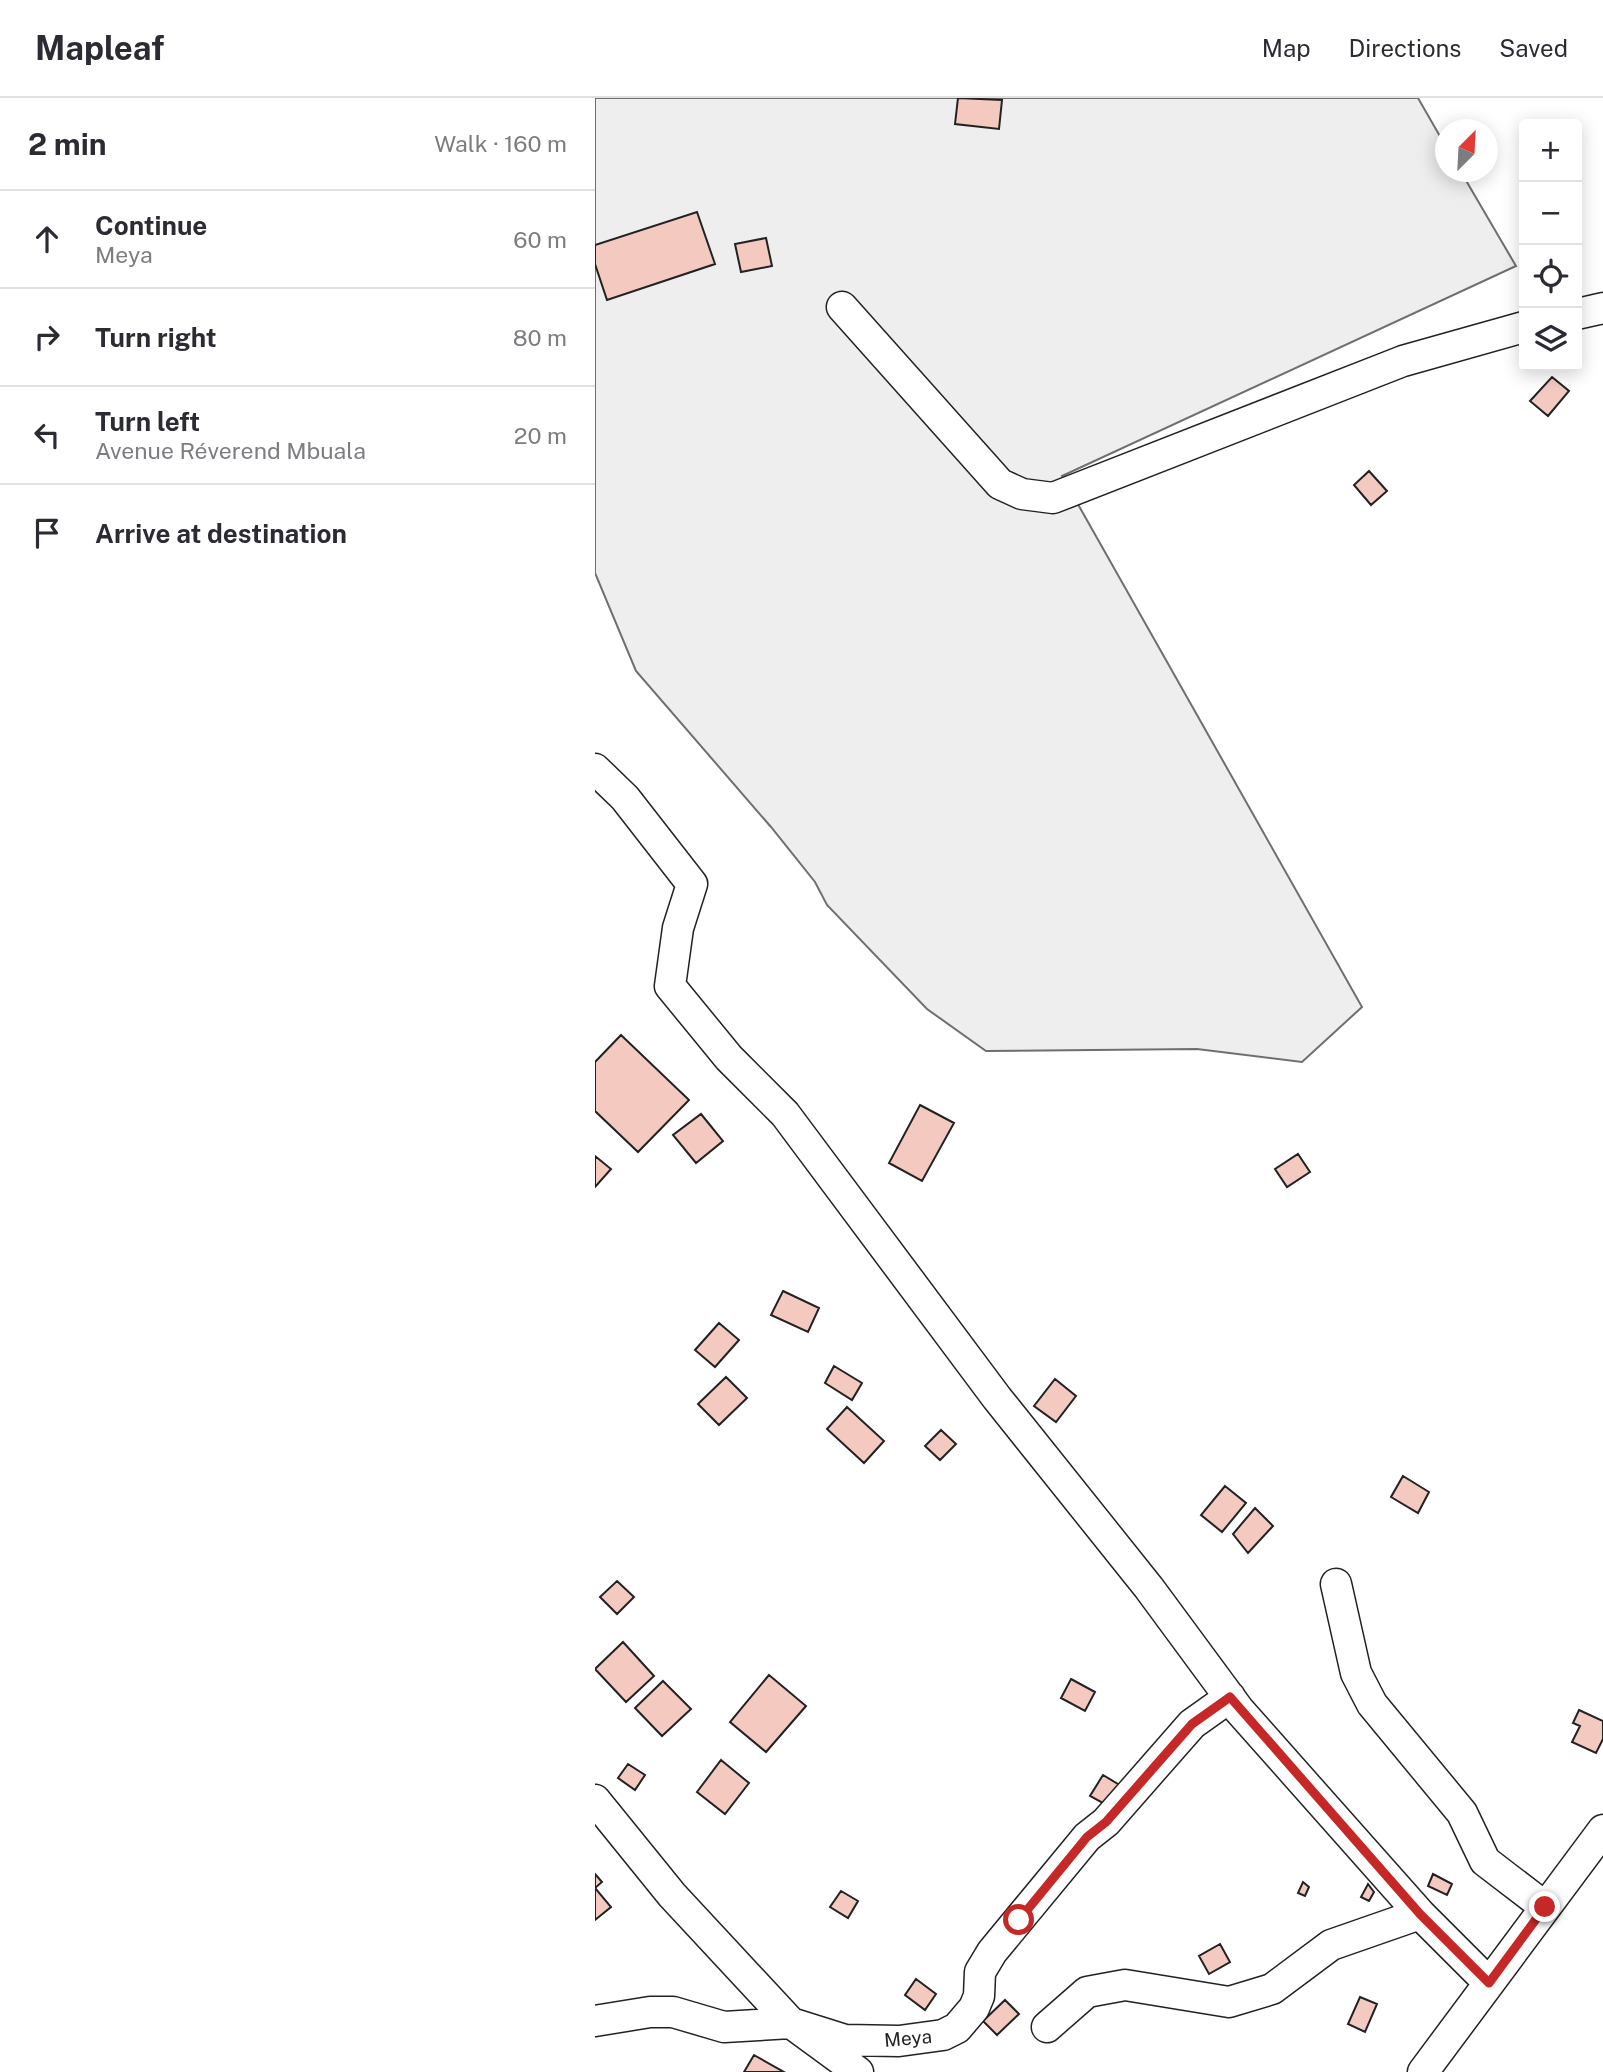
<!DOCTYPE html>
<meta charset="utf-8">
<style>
:root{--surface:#fff;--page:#f7f7f7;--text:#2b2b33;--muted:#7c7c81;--line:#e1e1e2}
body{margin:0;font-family:"Public Sans",sans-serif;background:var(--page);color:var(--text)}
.controls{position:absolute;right:21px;top:21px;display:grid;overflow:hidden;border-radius:7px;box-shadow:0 4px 18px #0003}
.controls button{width:63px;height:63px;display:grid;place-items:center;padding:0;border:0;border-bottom:2px solid var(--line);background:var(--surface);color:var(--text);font:35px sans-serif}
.compass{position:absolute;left:840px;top:21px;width:63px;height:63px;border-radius:50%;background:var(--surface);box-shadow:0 4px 18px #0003;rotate:24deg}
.stop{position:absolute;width:21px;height:21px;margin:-16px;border:5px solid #c62828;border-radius:50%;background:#fff}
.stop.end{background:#c62828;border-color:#fff;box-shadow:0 2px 7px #0008}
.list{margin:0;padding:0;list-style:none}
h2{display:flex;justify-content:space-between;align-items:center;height:91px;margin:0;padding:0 28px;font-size:30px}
h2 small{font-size:23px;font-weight:400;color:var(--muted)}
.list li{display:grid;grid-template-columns:46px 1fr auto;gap:21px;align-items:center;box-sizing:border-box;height:98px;padding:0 28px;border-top:2px solid var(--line)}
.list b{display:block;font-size:26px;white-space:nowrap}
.list p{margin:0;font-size:23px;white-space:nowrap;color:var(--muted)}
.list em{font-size:23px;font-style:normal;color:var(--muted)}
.icon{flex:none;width:38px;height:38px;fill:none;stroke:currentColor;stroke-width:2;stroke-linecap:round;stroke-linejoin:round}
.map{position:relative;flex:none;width:1008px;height:1974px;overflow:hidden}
header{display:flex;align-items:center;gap:42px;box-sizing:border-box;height:98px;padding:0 35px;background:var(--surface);border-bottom:2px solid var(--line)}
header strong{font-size:33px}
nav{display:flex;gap:38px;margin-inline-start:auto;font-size:24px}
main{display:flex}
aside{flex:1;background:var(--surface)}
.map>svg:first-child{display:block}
</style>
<header>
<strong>Mapleaf</strong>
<nav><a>Map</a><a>Directions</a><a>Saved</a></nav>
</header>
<main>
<aside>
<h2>2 min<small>Walk · 160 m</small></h2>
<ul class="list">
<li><svg class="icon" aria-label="ahead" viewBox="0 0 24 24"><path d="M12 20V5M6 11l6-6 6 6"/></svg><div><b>Continue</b><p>Meya</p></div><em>60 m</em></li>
<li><svg class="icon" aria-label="right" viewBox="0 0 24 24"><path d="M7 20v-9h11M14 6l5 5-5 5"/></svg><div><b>Turn right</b></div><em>80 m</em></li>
<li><svg class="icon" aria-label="left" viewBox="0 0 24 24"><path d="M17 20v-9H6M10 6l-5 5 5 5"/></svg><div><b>Turn left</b><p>Avenue Réverend Mbuala</p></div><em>20 m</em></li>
<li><svg class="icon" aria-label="arrive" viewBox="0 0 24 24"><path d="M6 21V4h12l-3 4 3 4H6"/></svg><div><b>Arrive at destination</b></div></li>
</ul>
</aside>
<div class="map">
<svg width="1008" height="1974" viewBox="0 0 1008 1974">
<rect width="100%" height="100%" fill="#fff"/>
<path fill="#eee" stroke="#6f6f6f" stroke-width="2" d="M0,0h823l27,47v27h16l55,94 -454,210 300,531 -60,55 -105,-13 -211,2 -59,-42 -100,-104 -12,-23 -44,-55 -135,-156 -41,-98z"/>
<path fill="#f3c9c0" stroke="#222" stroke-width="2" d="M363,0l44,2 -3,29 -44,-5z
M102,114l18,52 -108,36 -12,-36v-19z
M171,140l6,28 -31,6 -6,-28z
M957,279l17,14 -21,25 -18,-15z
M774,373l18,20 -16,14 -17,-20z
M26,937l68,65 -51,52 -43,-41v-49z
M325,1007l34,18 -32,58 -33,-18z
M106,1016l22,27 -27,22 -23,-28z
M703,1056l12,18 -23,15 -12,-18z
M0,1058l16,13 -16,18z
M188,1193l36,17 -11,24 -37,-17z
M124,1225l20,17 -24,27 -20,-17z
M239,1268l28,17 -10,17 -27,-17z
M131,1279l21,21 -28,27 -21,-21z
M460,1281l21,17 -20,26 -22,-16z
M252,1309l37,34 -20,22 -37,-34z
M346,1332l15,14 -16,16 -15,-14z
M808,1378l26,16 -11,21 -27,-16z
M630,1388l21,17 -24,29 -21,-17z
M660,1410l18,18 -25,27 -15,-19z
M22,1483l17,16 -17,17 -17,-17z
M28,1544l31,34 -28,26 -31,-33z
M174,1577l37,31 -40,46 -36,-30z
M476,1581l24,13 -10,19 -24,-13z
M68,1583l28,28 -29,27 -27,-28z
M984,1612l24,11v18l-7,14 -24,-11 8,-16 -7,-3z
M126,1662l28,23 -24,31 -28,-22z
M33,1666l17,11 -10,15 -17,-12z
M508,1677l20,12 -13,20 -20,-11z
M0,1776l7,8 -7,6 16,19 -16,13z
M838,1776l19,10 -5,11 -19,-9z
M708,1784l6,5 -4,9 -7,-3z
M773,1786l6,8 -5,9 -8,-4z
M246,1793l17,10 -10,17 -18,-11z
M625,1846l10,18 -21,12 -10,-18z
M321,1881l20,15 -11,16 -20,-15z
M765,1899l17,7 -12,28 -17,-8z
M410,1902l14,14 -22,21 -14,-14z
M159,1957l30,17h-40z"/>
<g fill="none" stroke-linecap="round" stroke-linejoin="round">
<g stroke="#222" stroke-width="33">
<path id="street" d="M247,209l158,177 22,10 31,4 350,-137 121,-34
M982,216l26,-6
M0,671l30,29 67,86 -14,44 -8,58 59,72 56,56 212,284 152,190 90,122 181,204 69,69
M741,1486l20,89 16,31 90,109 23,48 60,46
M0,1702l77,95 119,128 67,49
M0,1923l55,-9h23l51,15 67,-4 54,17 54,1 44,-6 14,-7 17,-20 5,-12 1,-24 12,-20 95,-115 19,-15 86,-98 38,-27
M452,1929l40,-35 38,-7 104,17 43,-13 59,-44 89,-31
M828,1974l180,-242"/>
</g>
<use href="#street" stroke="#fff" stroke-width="30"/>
</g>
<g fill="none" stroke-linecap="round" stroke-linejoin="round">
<path stroke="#c62828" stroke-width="9" d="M424,1822l68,-83 19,-15 86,-98 38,-27 190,217 69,69 56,-76"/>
</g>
<g text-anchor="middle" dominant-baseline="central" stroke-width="5" stroke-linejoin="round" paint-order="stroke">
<g font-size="19" fill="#222" stroke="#fff">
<text transform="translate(313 1940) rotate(-5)">Meya</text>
</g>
</g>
</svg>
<div class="controls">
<button>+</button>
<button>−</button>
<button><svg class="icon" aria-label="locate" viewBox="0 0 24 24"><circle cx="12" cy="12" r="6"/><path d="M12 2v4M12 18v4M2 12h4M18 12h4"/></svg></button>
<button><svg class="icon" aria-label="layers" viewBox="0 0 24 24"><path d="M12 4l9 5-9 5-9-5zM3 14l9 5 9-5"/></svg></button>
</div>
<svg class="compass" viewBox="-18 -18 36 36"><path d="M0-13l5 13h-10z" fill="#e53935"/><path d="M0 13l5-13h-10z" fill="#7c7c81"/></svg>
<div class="stop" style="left:424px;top:1822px"></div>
<div class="stop end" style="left:950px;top:1809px"></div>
</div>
</main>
